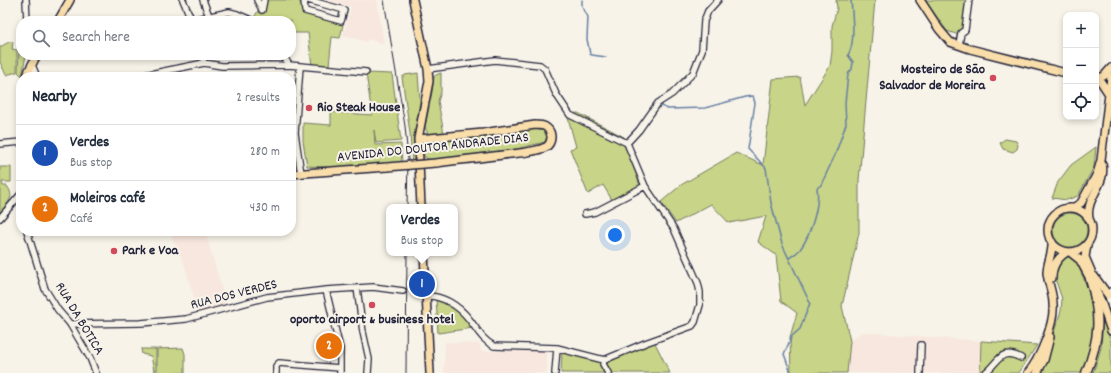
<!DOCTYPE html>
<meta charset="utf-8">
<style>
:root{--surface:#fff;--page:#f6f6f7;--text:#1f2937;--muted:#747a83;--line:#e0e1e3;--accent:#7c3aed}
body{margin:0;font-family:Dekko,sans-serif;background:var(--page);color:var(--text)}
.controls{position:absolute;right:12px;top:12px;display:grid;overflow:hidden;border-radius:8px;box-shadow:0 2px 6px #0003}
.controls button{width:36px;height:36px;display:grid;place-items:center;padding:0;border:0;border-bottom:1px solid var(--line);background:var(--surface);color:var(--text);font:20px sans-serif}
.you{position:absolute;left:615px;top:235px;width:14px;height:14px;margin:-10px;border:3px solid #fff;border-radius:50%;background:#1a73e8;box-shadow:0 0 0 6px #1a73e833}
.badge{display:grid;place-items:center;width:26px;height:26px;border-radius:50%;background:var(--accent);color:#fff;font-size:13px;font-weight:700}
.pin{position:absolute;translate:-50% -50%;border:2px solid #fff;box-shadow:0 1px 4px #0006}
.popup{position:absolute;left:386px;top:204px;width:72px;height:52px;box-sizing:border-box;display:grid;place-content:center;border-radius:8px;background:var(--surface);filter:drop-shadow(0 1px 3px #0005);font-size:13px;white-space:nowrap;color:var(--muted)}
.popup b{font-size:15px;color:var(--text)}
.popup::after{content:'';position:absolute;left:50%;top:100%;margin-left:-8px;border:8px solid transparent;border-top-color:var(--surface)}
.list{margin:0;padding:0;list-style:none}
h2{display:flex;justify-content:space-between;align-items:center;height:52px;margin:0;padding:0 16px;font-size:17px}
h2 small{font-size:13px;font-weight:400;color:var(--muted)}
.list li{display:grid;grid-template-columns:26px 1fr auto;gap:12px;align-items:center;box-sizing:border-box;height:56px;padding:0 16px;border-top:1px solid var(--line)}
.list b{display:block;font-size:15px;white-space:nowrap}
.list p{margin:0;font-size:13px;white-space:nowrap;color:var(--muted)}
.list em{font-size:13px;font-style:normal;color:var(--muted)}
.icon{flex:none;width:22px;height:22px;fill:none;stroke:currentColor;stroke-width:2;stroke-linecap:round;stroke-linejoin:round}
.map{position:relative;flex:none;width:1111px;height:373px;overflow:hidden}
.search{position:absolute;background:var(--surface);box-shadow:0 2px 6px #0003;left:16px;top:16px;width:280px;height:44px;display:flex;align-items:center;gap:10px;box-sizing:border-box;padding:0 14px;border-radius:16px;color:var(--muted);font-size:15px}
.panel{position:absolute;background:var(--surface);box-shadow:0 2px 6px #0003;left:16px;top:72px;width:280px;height:164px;border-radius:16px}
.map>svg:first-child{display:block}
</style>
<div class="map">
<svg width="1111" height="373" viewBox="0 0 1111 373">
<rect width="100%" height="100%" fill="#f7f3e8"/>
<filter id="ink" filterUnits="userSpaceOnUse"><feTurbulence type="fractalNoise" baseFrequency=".025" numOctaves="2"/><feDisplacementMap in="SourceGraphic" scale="8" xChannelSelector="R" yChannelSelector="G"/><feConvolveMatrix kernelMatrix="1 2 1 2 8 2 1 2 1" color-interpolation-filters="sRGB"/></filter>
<g filter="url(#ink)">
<path fill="#f8e7de" d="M327,0h50l7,44 -16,-5 -1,3 -24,-7 8,-28z
M169,231h36l22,75 -29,6 -14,-49z
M862,332l119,9 -1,32h-133l3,-32z
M445,342l35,2 1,7h66v22h-103z"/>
<path fill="#c8d487" stroke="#757b61" d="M264,0h35l6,14 38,11 -3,13 -8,-1 -3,28 -17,1 -4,-33h-17v-12h-33l-4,-3z
M836,0h39l-16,180v53l-17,73 8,35 -3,32h-56l-1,-36 7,-24 -16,-12 -5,-46 -18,-13 8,-26 -37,7 -18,-19 -35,19 -15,-21 20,-17 55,-32 27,12 10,-86 27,-2 5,28 25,-39 2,-15v-25l5,-18z
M925,0h41l-3,27 -4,8 -12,-4z
M9,42h4l-1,7 5,1v22l-11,3 -6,-13v-15z
M19,49h2v6h5l-4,21 -4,-4z
M366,73l26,1 9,67 -25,2 -2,-13 1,15 26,-1 1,20 -59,4 -36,-2 -4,-25v-18l28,2v-13l41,3z
M418,73l2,28 -6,35v28h-2l-2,-31 -8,-56 2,-1 1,-1z
M441,73v19l-3,9 6,33 -13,1 -4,-3 -2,-5 7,-35 2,-15 2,-2z
M578,113l46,24 16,49 -28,14 -9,-15 -15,9 -18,-45 6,-2 -9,-33z
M535,129l10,2 2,7 -2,4 -29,7 -85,11 -7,-3v-9l5,-6 56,-5z
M1005,139l11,2 2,4 -1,4 -4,3 -10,-3 -3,-6z
M1096,147l-2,20 -16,29 -11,4 -15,-2 6,-16 13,-17z
M0,167h11v15h-9l1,4h4c9,12 0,16 -7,27z
M1053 230a17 17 0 1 1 34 0a17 17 0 1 1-34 0Z
M1068,257h4l6,5v3l15,36v24l-1,18 -5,18 -6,12h-42l10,-26 12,-36 1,-12 -8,-24c1,-8 7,-16 14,-18z
M436,298l28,17 9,13 -35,5z
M1103,318l8,24v31h-18l8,-25z
M654,341l16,32h-59l-4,-9 2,-3z
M981,341l56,4 -18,28h-39z
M183,348l2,6v19h-28v-24z
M141,349h15v21l-2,1 -3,-15 -9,-2z
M562,352l39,8 5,13h-45z"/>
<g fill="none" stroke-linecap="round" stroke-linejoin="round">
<path stroke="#657fa4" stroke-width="1.5" d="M582,0v6l6,11 -1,22 3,15 2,1 14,2
M661,106l7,3 37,-1 40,-11 8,-1 2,7 -7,46 18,19 5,35 11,41 28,59 -10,26 -8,7 -8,18 7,19
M789,258c4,-3 10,-6 12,-10 10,-14 19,-44 16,-60l4,-3 14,-30 11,-31 -1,-21 3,-29 4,-5 1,-7 -5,-7c8,-12 4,-41 3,-55"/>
<g stroke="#22223b" stroke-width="8">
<path id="minor" d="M26,0l1,21
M183,0l9,21
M203,0l6,16
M257,0l5,10
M304,0l1,11 36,10 3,-11 -36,-10
M262,10l2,-10
M192,20l37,-8 8,2 16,7
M959,45l2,-12 4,-3 4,-30
M202,55l2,8
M283,55l6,10
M32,65l5,12
M300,67l-5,66 6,41
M428,69l67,-9 45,5 5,4 11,25 14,21 57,28
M135,77l69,-14 18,3 67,-1 77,7
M627,143l12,-13 19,-27 14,-9 21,-21 9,-23 2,-29 4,-10 10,-11
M0,144l21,-2
M585,214l10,-2 50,-26
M0,218l21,-24
M27,231l18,58 13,21 12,14 20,34 6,15
M357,288l6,44 6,27 -1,14
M326,290l14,59v24
M1111,291l-3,4 3,12
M426,296c16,-1 33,10 43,23 8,10 13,21 25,27l63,2 47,12
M70,324l71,-1 45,-4 81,-22 59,-7 47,-3 30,4
M604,360l41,-17 47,-17 3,-4 5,-17v-13l-2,-9 -24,-54 -29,-43 -18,-43
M604,360l-1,4 5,9
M276,373v-7l3,-3 61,5
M555,373l2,-25
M920,373l1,-28
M985,373c14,-11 15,-26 36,-15"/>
</g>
<g stroke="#22223b" stroke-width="10">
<path id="major" d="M413,0l15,69 1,12 -11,58 3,68
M920,0l19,29 11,13 20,7 96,24
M58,21l12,-21
M27,77l2,-7 8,-15
M1096,79l8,-3 7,-8
M1097,79l4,3 8,12
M418,139l65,-6 52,-8c5,0 9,0 12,3 6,5 5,15 -1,19 -12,6 -30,6 -43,8 -22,3 -44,5 -67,8
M291,174l96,-7
M1048 230a22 22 0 1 1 44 0a22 22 0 1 1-44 0Z
M1072,208l9,-5 16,-29 4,-14 10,-83
M1089,218c-4,-20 18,-34 13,-54
M1087,245l-2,12 6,14
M1070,252l10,8 13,24 8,17 10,30
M424,253l6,120
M1094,276l14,19
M1052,278c0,-11 5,-20 15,-26
M1028,373c12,-15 27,-50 25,-69 0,-11 -5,-21 -6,-31 0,-11 6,-20 5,-31
M1037,373l7,-13 6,-23"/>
</g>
<g stroke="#22223b" stroke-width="11">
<path id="highway" d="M1086,373c14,-34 15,-59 4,-94"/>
</g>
<use href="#minor" stroke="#f7f3e8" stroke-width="5.5"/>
<use href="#major" stroke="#f9deab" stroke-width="7"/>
<use href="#highway" stroke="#f9deab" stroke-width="8"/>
<path stroke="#22223b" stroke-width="1" d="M384,0l21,126 3,33 -1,48
M406,373l1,-120"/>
<g stroke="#22223b" stroke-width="10" stroke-linecap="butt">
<path id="major-bridge" d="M387,167l49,-4"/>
</g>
<use href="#major-bridge" stroke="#f9deab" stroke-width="7"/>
</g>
</g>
<g fill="#d1495b" stroke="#f7f3e8" stroke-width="1.5">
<circle cx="993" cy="78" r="4"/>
<circle cx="309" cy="108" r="4"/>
<circle cx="114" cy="251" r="4"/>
<circle cx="372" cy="305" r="4"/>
</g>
<g text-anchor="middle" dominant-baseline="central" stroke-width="4" stroke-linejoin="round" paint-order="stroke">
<g font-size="14" font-weight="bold" fill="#22223b" stroke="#f7f3e8" text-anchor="start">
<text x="985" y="70" text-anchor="end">Mosteiro de São<tspan x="985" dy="16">Salvador de Moreira</tspan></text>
<text x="317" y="108">Rio Steak House</text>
<text x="122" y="251">Park e Voa</text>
<text x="372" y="320" text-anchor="middle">oporto airport &amp; business hotel</text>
</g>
<g font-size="14" fill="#22223b" stroke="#f7f3e8">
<text transform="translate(433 148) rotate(-6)">AVENIDA DO DOUTOR ANDRADE DIAS</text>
<text transform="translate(234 295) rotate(-14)">RUA DOS VERDES</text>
<text transform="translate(79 319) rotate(59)">RUA DA BOTICA</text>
</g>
</g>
</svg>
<div class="controls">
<button>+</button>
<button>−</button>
<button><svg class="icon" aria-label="locate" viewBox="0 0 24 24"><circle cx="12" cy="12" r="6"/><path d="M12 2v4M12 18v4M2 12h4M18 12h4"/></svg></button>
</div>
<div class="you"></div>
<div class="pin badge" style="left:422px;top:284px;background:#1a4fb4">1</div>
<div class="popup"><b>Verdes</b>Bus stop</div>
<div class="pin badge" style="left:329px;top:346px;background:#e8710a">2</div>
<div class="search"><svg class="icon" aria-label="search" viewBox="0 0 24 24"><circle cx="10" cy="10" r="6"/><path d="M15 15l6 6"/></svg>Search here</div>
<section class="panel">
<h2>Nearby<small>2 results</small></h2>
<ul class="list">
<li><span class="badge" style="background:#1a4fb4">1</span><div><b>Verdes</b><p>Bus stop</p></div><em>280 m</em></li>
<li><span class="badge" style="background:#e8710a">2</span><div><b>Moleiros café</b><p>Café</p></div><em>430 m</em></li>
</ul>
</section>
</div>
